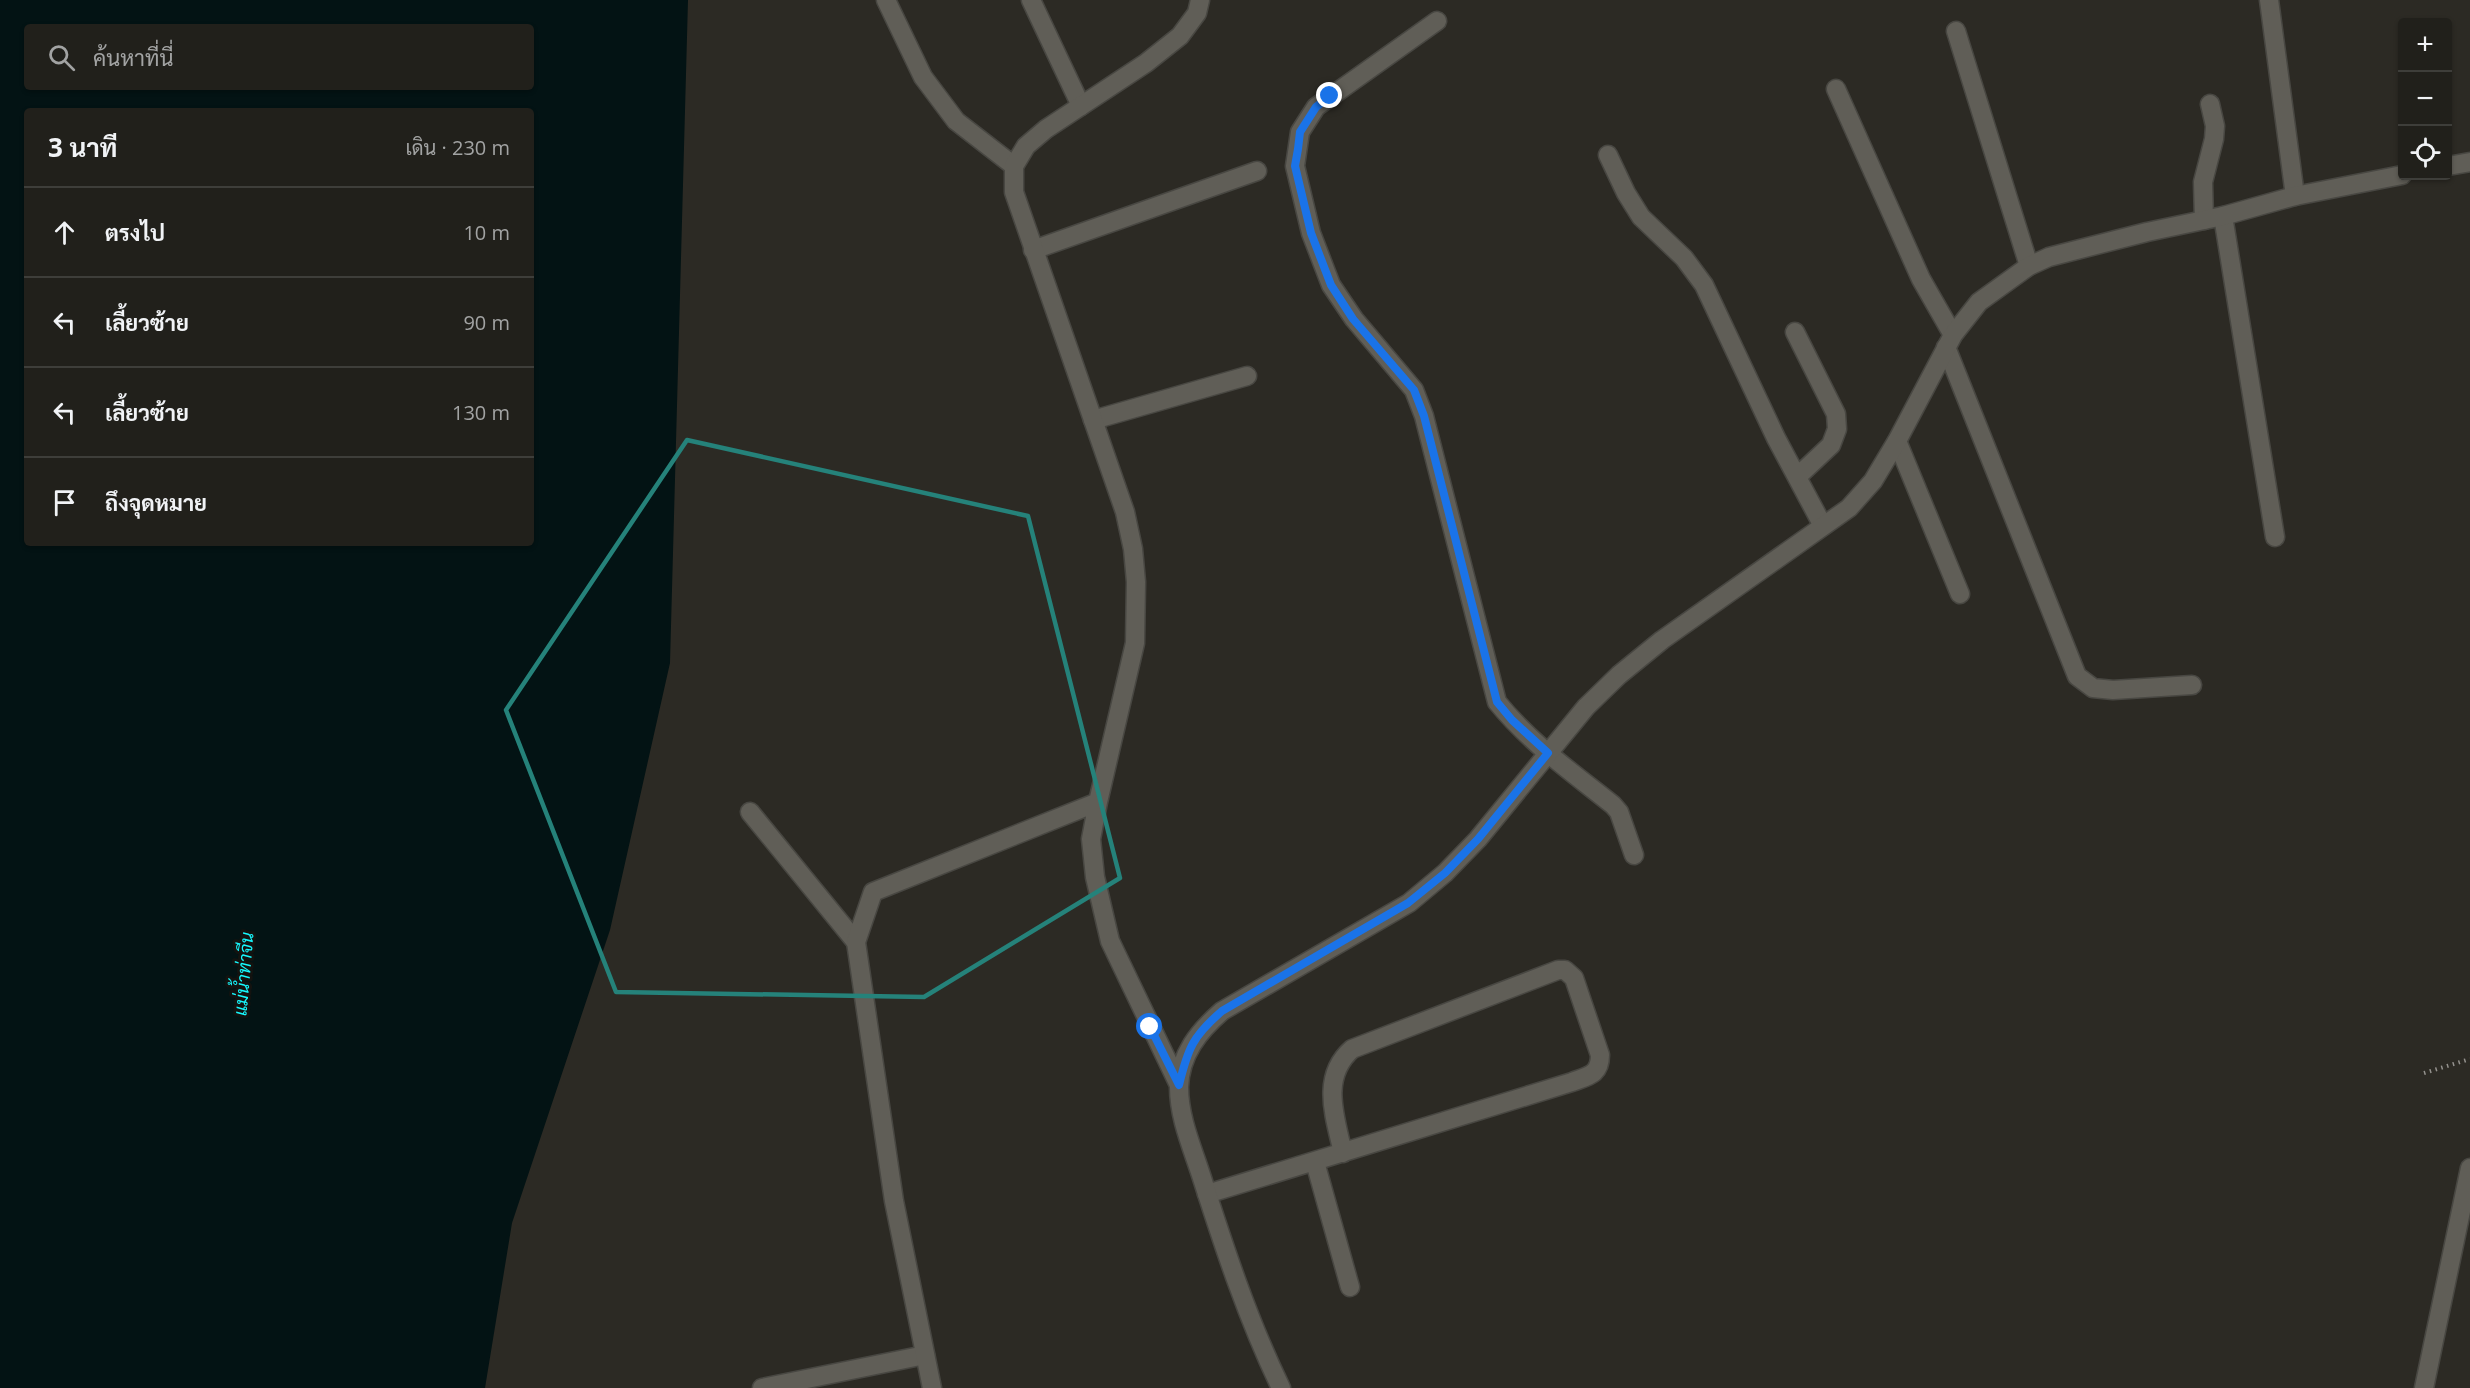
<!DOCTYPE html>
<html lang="th">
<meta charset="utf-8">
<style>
:root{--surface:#21201b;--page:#2d2d28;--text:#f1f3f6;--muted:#a2a3a3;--line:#3e3e3a}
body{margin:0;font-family:"Open Sans",Sarabun,sans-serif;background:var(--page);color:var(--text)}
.controls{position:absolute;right:18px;top:18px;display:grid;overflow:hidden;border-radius:6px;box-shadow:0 2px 4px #0004}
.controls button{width:54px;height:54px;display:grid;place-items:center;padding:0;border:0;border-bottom:2px solid var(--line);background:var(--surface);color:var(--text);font:30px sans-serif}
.stop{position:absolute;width:18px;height:18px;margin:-14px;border:4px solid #1a73e8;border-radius:50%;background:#fff}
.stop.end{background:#1a73e8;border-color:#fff;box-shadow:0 2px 6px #0008}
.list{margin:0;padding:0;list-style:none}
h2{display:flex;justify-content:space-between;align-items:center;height:78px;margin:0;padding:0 24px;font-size:26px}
h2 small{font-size:20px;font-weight:400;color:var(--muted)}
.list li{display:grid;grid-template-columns:39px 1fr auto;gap:18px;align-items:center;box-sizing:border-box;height:90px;padding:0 24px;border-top:2px solid var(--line)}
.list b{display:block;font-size:22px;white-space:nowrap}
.list em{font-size:20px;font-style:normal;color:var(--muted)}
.icon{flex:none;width:33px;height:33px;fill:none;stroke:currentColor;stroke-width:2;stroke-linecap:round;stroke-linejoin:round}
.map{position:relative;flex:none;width:2470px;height:1388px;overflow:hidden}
.search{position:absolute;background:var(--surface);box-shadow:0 2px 4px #0004;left:24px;top:24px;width:510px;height:66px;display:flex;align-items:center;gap:15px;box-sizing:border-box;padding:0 21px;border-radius:6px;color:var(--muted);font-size:22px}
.panel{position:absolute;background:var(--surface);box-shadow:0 2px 4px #0004;left:24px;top:108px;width:510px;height:438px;border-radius:6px}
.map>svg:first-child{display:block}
</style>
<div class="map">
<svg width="2470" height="1388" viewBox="0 0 2470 1388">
<rect width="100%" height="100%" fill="#2c2a24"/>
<path fill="#031314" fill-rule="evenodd" d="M0,0h688l-18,663 -60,267 -98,293 -27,165h-485zM27,27h504v60h-504zM27,111h504v432h-504z"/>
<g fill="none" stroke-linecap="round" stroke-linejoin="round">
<g stroke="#484742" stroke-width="21">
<path id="service" d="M886,0l37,77 33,44 58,45
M1031,0l50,106
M2269,0l26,196
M1437,21l-121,86 -16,25 -5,34 16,67 20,52 23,34 60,71 10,26 73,286c33,41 76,71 116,103l6,7 15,43
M1956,31l73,235
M1836,89l85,190 32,56
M1608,155l18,38 15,24 43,41 20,27 72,153 47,88
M2223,216l52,321
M2204,220l-1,-38 11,-43 1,-13 -5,-22
M1033,250l224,-79
M1795,332l41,82 1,15 -6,16 -34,32
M1946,347l131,329 16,12 20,2 79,-5
M1093,420l154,-44
M1897,441l63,153
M750,812l106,130
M1315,1162l35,125
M1207,1194l365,-112c16,-6 28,-7 28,-27l-26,-77 -9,-8h-7l-206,79c-32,28 -17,68 -9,104
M762,1388l163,-33"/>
</g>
<g stroke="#484742" stroke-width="21">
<path id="minor" d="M2448,166l22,-4
M1179,1085l-69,-144 -15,-64 -4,-38 7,-37 37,-159 1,-61 -3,-33 -8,-37 -111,-320v-26l12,-20 20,-17 100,-66 34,-27 17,-23 3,-13
M932,1388l-38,-187 -38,-259 17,-50 225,-90
M1281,1388c-33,-68 -57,-141 -80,-213 -9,-28 -22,-57 -22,-88 1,-33 20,-56 43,-76l187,-108 36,-30 33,-34 108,-132 33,-32 43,-35 187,-132 24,-27 24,-40 56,-106 26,-33 50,-36 20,-9 98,-25 76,-16 72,-20 107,-21
M2424,1388l46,-220"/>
</g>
<path stroke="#94928e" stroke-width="4" stroke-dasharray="1.5 4.5" stroke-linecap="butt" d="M2424,1073l46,-14"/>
<use href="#service" stroke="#605e57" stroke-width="18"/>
<use href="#minor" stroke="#605e57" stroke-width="18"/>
</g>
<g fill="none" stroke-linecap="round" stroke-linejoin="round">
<path stroke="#1a73e8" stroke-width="8" d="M1150,1027l29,58c9,-37 14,-49 43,-74l186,-108 37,-30 33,-34 70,-86 -36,-33 -15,-18 -73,-286 -10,-26 -61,-71 -22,-34 -20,-52 -16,-67 3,-17 2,-17 16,-25 14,-11"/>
</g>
<path fill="none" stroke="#25827a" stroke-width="4.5" stroke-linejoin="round" d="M687,440l341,76 92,362 -196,119 -308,-5 -110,-282z"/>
<g text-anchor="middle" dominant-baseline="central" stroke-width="6" stroke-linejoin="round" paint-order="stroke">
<g font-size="18" font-style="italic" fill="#16f9fe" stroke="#131310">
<text transform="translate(243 974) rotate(-85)">แม่น้ำท่าจีน</text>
</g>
</g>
</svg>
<div class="controls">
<button>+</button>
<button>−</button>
<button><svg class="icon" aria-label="locate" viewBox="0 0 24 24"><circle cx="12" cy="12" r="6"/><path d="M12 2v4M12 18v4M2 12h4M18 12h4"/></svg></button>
</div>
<div class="stop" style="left:1150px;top:1027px"></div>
<div class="stop end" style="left:1330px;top:96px"></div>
<div class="search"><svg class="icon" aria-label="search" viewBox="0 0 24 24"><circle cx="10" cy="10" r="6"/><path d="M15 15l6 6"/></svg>ค้นหาที่นี่</div>
<section class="panel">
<h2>3 นาที<small>เดิน · 230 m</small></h2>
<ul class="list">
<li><svg class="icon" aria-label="ahead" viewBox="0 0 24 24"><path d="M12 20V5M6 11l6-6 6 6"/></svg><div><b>ตรงไป</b></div><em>10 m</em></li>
<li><svg class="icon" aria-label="left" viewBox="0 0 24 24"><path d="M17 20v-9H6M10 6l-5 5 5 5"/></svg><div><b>เลี้ยวซ้าย</b></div><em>90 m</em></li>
<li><svg class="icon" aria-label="left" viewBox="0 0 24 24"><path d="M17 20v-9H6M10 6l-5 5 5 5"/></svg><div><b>เลี้ยวซ้าย</b></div><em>130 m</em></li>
<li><svg class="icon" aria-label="arrive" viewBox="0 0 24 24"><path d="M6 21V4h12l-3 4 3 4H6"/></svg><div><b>ถึงจุดหมาย</b></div></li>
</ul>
</section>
</div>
